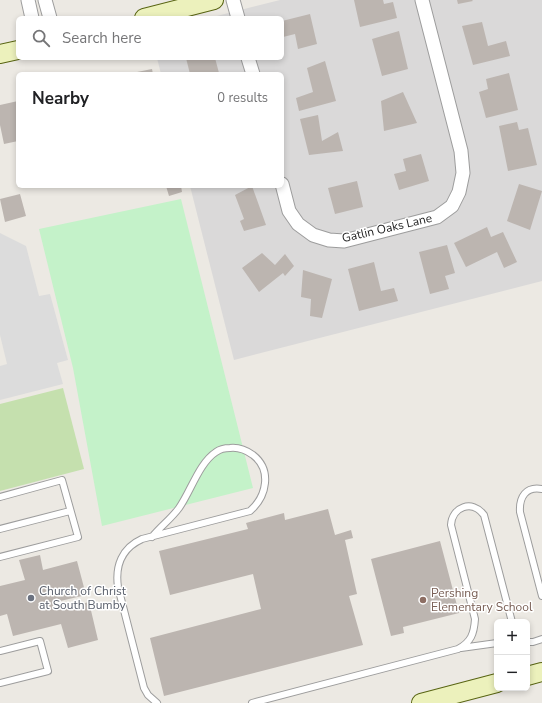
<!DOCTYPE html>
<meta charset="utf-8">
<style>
:root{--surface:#fff;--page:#f6f6f6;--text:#202124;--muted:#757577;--line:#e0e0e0}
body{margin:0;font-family:"Nunito Sans",sans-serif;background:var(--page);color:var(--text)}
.controls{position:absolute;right:12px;bottom:12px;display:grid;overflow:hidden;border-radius:6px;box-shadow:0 2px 6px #0003}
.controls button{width:36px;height:36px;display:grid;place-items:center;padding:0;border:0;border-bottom:1px solid var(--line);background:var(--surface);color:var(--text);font:20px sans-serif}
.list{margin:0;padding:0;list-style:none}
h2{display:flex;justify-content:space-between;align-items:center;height:52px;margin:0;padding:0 16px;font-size:17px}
h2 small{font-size:13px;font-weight:400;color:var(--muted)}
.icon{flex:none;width:22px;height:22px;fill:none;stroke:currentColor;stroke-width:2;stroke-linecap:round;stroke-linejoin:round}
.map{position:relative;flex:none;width:542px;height:703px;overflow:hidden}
.search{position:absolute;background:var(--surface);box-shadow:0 2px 6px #0003;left:16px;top:16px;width:268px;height:44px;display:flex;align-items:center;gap:10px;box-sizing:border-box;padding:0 14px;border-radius:6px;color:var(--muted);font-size:15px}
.panel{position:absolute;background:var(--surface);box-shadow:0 2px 6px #0003;left:16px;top:72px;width:268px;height:116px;border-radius:6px}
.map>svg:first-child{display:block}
</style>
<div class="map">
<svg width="542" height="703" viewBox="0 0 542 703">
<rect width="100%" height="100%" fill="#ece9e3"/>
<path fill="#dad9d9" d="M280,0h262v281l-308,79 -44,-174h92v-112h-121l-4,-16h125v-40h-73z"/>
<path fill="#c5e0ae" d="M63,388l21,81 -84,22v-87z"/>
<path fill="#c4f2c9" d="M181,199l72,289 -151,38 -29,-158 -34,-139z"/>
<path fill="#dcdcdc" d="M0,233l26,13 13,50 11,-2 18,66 -11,3 6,21 -63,16v-34l7,-2 -7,-29z"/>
<path fill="#bcb5b0" d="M354,0h29l1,4 9,-2 4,16 -37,9z
M457,0h15l1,1 -15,3z
M310,14l7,30 -19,5 -3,-15 -12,3 -1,-16z
M482,22l6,24 18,-5 4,15 -37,9 -11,-39z
M399,31l9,38 -26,7 -10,-37z
M186,58h29l4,15 -4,1h-25z
M325,61l11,40 -37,10 -3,-13 17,-6 -6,-24z
M152,69l1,5h-21v-1z
M509,73l9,37 -32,8 -7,-26 9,-3 -2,-10z
M403,92l14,31 -33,8 -3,-30z
M18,101v40l-14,3 -4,-19v-20z
M318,115l4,26 16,-9 5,19 -34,4 -9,-36z
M517,122l2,8 9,-2 9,37 -29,6 -9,-45z
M421,154l8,27 -30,9 -5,-16 12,-3 -3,-12z
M357,181l6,26 -28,7 -7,-26z
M519,184l23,7 -12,39 -23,-9z
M166,186h15l1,6 -13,4z
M252,186l14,39 -22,6 -4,-10 4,-2 -9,-24z
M20,194l6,22 -21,6 -5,-23z
M487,227l4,10 12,-5 14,30 -13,6 -7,-16 -31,15 -12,-24z
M447,245l8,28 -10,3 4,13 -19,5 -11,-42z
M262,253l13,12 10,-11 9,12 -9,10 -2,-3 -24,19 -17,-24z
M374,262l7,29 13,-3 4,13 -39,10 -11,-42z
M303,270l29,9 -10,39 -12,-2 1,-17 -10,-2z
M328,509l7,26 16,-5 2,8 -8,2 12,54 -8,2 14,49 -199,51 -14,-58 111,-29 -8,-35 -83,21 -11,-44 89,-22 -2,-6 38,-10 1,7z
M440,541l19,72 -56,14 1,6 -13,3 -20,-77z
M40,555l3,15 34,-9 9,34 -30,7 2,8 31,-8 9,38 -30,8 -7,-24 -48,12 -6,-22 -7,2v-30l25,-6 -6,-20z"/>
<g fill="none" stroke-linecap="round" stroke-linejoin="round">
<g stroke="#9d9d9d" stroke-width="8">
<path id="lane" d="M542,489c-16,-3 -23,8 -22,23l22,84
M0,497l62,-17 16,57 -78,20
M0,529l70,-18
M152,537c9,-11 19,-18 27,-29 12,-17 20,-45 37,-56 4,-3 9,-4 14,-4 9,-1 16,2 23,7 19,15 14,41 -3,56l-108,28c-20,9 -27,27 -24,48l26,101 4,7 9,8
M527,642h6l9,-3
M461,648l36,-5
M0,651l40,-10 8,30 -48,12
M252,703l206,-54c13,-7 16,-15 17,-30l-24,-94c1,-18 21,-26 33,-10l28,107"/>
</g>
<g stroke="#9d9d9d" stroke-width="15">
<path id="street" d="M28,0l4,18
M45,0l5,18
M233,0l5,18
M248,58l5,16
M282,184l7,27 9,13 15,11 16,5 15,1 93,-24 15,-11 7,-14 4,-19 -2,-22 -39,-151"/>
</g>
<g stroke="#586412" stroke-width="20">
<path id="secondary" d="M144,18l70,-18
M0,54l18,-4
M527,676l15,-4
M421,703l76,-20"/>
</g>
<use href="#lane" stroke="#fff" stroke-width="6"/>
<use href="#street" stroke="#fff" stroke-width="13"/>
<use href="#secondary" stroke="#ecf1bc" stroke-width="18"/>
</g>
<circle fill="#6b7280" stroke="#fff" stroke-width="1.5" cx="31" cy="598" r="4"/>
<circle fill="#8d6e63" stroke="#fff" stroke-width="1.5" cx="423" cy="600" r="4"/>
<g text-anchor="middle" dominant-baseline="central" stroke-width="3" stroke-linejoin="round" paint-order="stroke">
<g font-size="12" fill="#1c1c1c" stroke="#fff">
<text transform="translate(387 228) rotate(-13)">Gatlin Oaks Lane</text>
</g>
<g font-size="12" fill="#5b616d" stroke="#fff" text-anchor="start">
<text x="39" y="591">Church of Christ<tspan x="39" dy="14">at South Bumby</tspan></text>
</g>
<g font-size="12" fill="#785e54" stroke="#fff" text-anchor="start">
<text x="431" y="593">Pershing<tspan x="431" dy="14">Elementary School</tspan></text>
</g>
</g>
</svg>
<div class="controls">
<button>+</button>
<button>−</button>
</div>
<div class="search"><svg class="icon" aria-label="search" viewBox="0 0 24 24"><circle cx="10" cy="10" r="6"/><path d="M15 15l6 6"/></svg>Search here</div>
<section class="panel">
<h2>Nearby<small>0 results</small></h2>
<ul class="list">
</ul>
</section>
</div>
